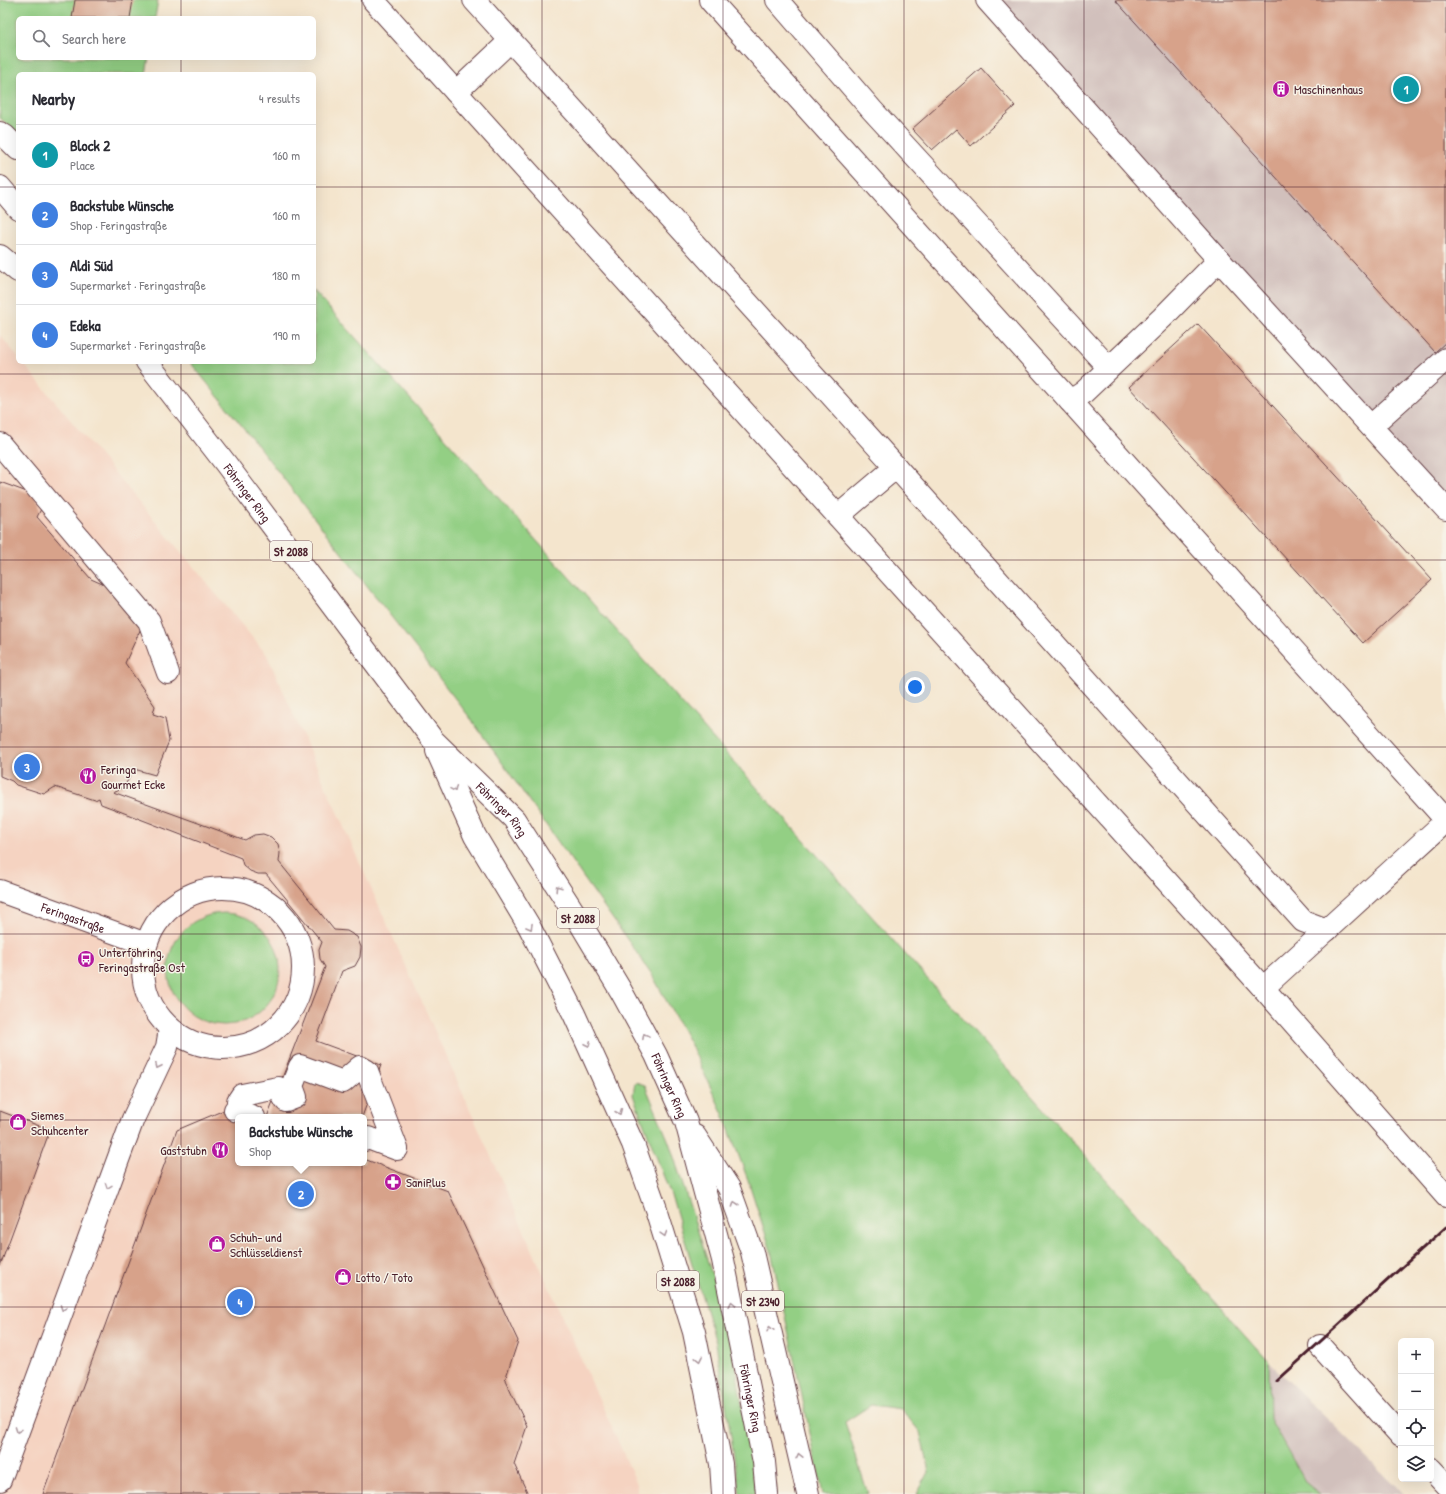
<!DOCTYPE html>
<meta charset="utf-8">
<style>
:root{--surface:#fff;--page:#f7f7f7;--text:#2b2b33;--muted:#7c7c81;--line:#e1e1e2;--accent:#b5179e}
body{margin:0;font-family:"Patrick Hand",sans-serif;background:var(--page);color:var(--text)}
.controls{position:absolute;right:12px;bottom:12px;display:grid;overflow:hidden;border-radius:6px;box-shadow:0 4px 16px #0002}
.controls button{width:36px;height:36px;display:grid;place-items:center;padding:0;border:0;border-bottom:1px solid var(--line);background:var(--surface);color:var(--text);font:20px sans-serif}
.you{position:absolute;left:915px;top:687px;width:14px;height:14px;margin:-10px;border:3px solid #fff;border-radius:50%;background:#1a73e8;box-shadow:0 0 0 6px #1a73e833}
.badge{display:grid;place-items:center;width:26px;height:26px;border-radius:50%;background:var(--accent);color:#fff;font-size:13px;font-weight:700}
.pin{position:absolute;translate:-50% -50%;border:2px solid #fff;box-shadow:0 1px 4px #0006}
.popup{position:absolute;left:235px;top:1114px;width:132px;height:52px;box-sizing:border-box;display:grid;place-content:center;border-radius:6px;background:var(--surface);filter:drop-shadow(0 1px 3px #0005);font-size:13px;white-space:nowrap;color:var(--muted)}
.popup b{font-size:15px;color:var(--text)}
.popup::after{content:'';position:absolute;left:50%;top:100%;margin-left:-8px;border:8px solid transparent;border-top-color:var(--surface)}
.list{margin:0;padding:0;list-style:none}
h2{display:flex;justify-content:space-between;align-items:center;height:52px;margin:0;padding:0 16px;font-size:17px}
h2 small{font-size:13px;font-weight:400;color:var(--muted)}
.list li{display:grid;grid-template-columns:26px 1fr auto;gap:12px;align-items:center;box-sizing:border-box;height:60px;padding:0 16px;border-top:1px solid var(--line)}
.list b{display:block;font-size:15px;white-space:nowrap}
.list p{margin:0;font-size:13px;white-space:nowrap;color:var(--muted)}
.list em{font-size:13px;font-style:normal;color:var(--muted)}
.icon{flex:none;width:22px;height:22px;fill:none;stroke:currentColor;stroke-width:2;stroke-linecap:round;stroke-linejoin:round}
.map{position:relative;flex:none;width:1446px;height:1494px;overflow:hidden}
.search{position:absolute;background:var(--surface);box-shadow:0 4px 16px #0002;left:16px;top:16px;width:300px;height:44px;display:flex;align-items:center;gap:10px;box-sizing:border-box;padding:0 14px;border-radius:6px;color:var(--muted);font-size:15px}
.panel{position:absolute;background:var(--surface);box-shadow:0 4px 16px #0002;left:16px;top:72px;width:300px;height:292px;border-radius:6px}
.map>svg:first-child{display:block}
</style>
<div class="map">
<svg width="1446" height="1494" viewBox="0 0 1446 1494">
<rect width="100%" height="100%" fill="#f7f3e8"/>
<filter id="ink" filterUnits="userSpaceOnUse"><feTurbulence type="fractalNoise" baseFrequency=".025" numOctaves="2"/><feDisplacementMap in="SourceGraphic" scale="8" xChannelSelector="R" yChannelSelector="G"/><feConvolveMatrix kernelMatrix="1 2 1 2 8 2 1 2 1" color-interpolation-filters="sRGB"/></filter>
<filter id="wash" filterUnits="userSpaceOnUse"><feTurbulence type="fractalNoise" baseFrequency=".012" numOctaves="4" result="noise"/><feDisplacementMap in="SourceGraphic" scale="16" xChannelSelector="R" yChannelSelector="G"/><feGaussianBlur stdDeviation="0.9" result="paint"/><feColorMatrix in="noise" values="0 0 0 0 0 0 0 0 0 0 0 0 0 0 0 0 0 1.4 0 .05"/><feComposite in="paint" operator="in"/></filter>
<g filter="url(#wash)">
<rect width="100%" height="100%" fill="#f4e5cd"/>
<path fill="#f5d3c1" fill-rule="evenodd" d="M0,335l18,22v5h4l245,293 370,829v10h-637zM238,1117h126v46h-126z"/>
<path fill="#d1c0bc" d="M992,0h454v511z
M1269,1362l135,132h-84l-14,-11 -36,-64z"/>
<path fill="#93cf84" stroke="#6e7758" d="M0,0h158l-3,18h-137v40h131l-3,16h-128v60l-18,-16z
M314,291l955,1071 1,57 36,64 14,11h-403l12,-22 -9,-40 -19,-23 -30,-4 -26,17 23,72h-45l-52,-243 -23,-71 -25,-66 -32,-69 -40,-72 -180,-254 -216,-277 -65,-80h124z
M168 969a56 56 0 1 1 112 0a56 56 0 1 1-112 0Z
M635,1082l10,3 24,57 61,188 26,164h-16l-24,-151 -43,-142 -40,-106z"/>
<g id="blocks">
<path fill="#d7a28a" d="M75,0h58l-3,18h-58z
M1115,0h331v342l-11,10z
M981,68l34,38 -44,40 -15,-17 -24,21 -20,-21z
M1198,324l234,256 -69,63 -234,-256z
M0,482l35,13 6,14 -4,8 54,62 18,8 32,41 -16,35 30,43 -2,8 12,4 4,23 -14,34 -21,-6 -10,18 -11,5 132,48 9,-5 9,-1 8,3 7,7 2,9 -1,9 55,68 13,1 10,6 4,10 -1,10 -5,9 -13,5 -26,70 65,24 -19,52h-95l58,-150 -5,-8 -1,-9 3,-8 -56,-68h-8l-8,-3 -7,-6 -2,-7 -140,-54 -2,-6 -4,2 -40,-13 -11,7 -28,-9 -4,-4 -12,-5z
M229,1108l9,9v46h126v-4l84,32 70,150 -13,39 22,46 -13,38 14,30h-485l134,-364z
M0,1111l50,19 -50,136z"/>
</g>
</g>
<g filter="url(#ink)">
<use href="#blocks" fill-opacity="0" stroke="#643d43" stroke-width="1"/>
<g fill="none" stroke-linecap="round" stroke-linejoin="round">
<g stroke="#643d43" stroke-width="24">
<g id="minor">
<path d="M373,0l890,988 183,208"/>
<path d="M474,0l422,467 407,454 24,9"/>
<path d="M710,0l736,820"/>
<path d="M777,0l95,110 237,258"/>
<path d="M987,0l232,260 227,249"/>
<path d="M456,92l54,-51"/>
<path d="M0,133l5,3 13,13"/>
<path d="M1070,401l14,-9 78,-74 57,-58"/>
<path d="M1371,426l75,-67"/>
<path d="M0,444l149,177 19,52"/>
<path d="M838,516l58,-49"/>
<circle cx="223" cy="968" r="80"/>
<path id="s1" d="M0,891l146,53"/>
<path d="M1263,988l183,-167"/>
<path d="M254,1117l-19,-7 5,-7 -2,-2 4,-6 36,-7 8,13 10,-4 -4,-11 8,-20 43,16 17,-15 7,4 30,78 -29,-11 -4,2"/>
<path d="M1320,1346l81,90"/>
<path d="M1431,1469l15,16"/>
<path d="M0,1480l133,-361 34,-72 3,-18"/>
</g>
</g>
<g stroke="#643d43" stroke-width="24">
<g id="highway">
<path d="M0,187l18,21"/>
<path d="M0,256l18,15"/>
<path id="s2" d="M147,362l79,102 207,276 81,79 59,92 48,80 35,64 30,67 37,138 41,202 3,32"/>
<path d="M437,751l38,85 54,90 45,88 59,130 23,65 38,123 27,132 2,30"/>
<path d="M695,1136l34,52 23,64 56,242"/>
</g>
</g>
<use href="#minor" stroke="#fff" stroke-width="22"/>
<use href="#highway" stroke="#fff" stroke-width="22"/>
<path stroke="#4a1f2b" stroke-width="3" d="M1277,1381l169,-154"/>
</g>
<defs><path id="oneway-chevron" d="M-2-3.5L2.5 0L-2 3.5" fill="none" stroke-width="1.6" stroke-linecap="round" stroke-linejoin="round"/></defs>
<g stroke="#ae9aa0">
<use href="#oneway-chevron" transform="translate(454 789) rotate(66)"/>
<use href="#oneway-chevron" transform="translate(558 888) rotate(-123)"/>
<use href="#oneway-chevron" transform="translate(530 927) rotate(61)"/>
<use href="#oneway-chevron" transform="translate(645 1036) rotate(-118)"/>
<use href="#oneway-chevron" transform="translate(588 1044) rotate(65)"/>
<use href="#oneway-chevron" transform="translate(158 1066) rotate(115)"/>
<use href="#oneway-chevron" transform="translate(619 1112) rotate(67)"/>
<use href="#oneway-chevron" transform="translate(108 1186) rotate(110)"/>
<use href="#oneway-chevron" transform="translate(735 1204) rotate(-109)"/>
<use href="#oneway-chevron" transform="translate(664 1234) rotate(73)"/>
<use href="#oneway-chevron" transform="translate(732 1304) rotate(-102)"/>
<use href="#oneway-chevron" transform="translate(63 1308) rotate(110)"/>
<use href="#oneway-chevron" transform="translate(770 1329) rotate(-103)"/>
<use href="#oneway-chevron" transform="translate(699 1359) rotate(78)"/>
<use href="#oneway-chevron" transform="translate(18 1430) rotate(110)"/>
<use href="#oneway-chevron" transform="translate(799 1456) rotate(-103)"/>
</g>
</g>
<path fill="none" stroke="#4a1f2b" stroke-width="1" stroke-opacity="0.55" d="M181,0v18M362,0v1494M542,0v1494M723,0v1494M904,0v1494M1084,0v1494M1265,0v1494M181,58v16M0,187h18M314,187h1132M181,362v1132M0,374h1446M0,560h1446M0,747h1446M0,934h1446M0,1120h1446M0,1307h1446"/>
<defs>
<g id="building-disc" transform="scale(0.9)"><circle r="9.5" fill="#b5179e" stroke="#f7f3e8"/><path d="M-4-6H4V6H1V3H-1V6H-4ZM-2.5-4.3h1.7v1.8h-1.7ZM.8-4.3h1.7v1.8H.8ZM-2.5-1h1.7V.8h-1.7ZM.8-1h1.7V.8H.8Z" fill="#fff"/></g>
<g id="restaurant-disc" transform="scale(0.9)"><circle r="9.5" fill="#b5179e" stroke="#f7f3e8"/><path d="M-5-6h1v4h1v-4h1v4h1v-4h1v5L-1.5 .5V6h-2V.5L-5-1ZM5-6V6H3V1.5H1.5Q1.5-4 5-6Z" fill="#fff"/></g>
<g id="bus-disc" transform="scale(0.9)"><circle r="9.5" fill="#b5179e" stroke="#f7f3e8"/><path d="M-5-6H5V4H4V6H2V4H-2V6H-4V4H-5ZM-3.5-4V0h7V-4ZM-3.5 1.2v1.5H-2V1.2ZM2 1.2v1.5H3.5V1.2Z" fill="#fff"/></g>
<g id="shop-disc" transform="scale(0.9)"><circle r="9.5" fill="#b5179e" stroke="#f7f3e8"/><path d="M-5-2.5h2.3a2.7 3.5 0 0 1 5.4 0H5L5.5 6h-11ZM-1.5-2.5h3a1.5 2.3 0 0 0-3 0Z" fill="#fff"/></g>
<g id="pharmacy-disc" transform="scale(0.9)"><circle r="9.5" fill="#b5179e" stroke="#f7f3e8"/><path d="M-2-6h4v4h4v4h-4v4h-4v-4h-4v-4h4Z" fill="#fff"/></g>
</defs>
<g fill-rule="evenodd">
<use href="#building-disc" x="1281" y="89"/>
<use href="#restaurant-disc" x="88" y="776"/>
<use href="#bus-disc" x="86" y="959"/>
<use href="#shop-disc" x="18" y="1122"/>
<use href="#restaurant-disc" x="220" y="1150"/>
<use href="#pharmacy-disc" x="393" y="1182"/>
<use href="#shop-disc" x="217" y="1244"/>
<use href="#shop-disc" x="343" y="1277"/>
</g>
<g text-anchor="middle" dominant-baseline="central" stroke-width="3" stroke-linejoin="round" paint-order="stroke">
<g fill="#f7f3e8" stroke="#7e5f64" stroke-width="1">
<rect x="270" y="541" width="42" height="20" rx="3"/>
<rect x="557" y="908" width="42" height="20" rx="3"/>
<rect x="657" y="1271" width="42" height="20" rx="3"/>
<rect x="742" y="1291" width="42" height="20" rx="3"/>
</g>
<g font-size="12" font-weight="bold" fill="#4a1f2b">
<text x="291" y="551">St 2088</text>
<text x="578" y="918">St 2088</text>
<text x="678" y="1281">St 2088</text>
<text x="763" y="1301">St 2340</text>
</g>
<g font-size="13" fill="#4a1f2b" stroke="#f7f3e8" text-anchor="start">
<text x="1294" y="89">Maschinenhaus</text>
<text x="101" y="769">Feringa<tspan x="101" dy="15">Gourmet Ecke</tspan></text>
<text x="99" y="952">Unterföhring,<tspan x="99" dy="15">Feringastraße Ost</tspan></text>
<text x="31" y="1115">Siemes<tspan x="31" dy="15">Schuhcenter</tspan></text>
<text x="207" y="1150" text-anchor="end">Gaststubn</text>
<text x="406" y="1182">SaniPlus</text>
<text x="230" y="1237">Schuh- und<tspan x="230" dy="15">Schlüsseldienst</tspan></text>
<text x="356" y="1277">Lotto / Toto</text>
</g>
<g font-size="13" fill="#4a1f2b" stroke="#f7f3e8">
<text stroke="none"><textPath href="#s2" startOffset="165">Föhringer Ring</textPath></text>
<text stroke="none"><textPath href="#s2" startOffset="572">Föhringer Ring</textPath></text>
<text stroke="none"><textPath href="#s1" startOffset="78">Feringastraße</textPath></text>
<text stroke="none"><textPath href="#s2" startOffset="896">Föhringer Ring</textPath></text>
<text stroke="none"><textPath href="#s2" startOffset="1220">Föhringer Ring</textPath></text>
</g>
</g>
</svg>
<div class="controls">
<button>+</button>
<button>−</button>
<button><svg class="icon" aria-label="locate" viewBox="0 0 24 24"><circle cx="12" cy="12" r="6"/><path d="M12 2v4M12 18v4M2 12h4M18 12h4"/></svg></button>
<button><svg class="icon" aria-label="layers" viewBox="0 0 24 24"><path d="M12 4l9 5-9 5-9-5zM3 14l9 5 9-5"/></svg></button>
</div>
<div class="you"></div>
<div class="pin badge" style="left:1406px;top:89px;background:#0f9aa8">1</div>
<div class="pin badge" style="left:301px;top:1194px;background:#3f7fe0">2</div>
<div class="popup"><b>Backstube Wünsche</b>Shop</div>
<div class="pin badge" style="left:27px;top:767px;background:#3f7fe0">3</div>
<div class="pin badge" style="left:240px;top:1302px;background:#3f7fe0">4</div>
<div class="search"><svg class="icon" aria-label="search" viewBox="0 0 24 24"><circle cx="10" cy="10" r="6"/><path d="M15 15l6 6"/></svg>Search here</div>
<section class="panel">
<h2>Nearby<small>4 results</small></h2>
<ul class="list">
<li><span class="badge" style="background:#0f9aa8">1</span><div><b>Block 2</b><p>Place</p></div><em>160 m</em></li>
<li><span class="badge" style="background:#3f7fe0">2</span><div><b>Backstube Wünsche</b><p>Shop · Feringastraße</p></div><em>160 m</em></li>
<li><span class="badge" style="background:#3f7fe0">3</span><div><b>Aldi Süd</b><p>Supermarket · Feringastraße</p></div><em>180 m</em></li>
<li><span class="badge" style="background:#3f7fe0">4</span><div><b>Edeka</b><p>Supermarket · Feringastraße</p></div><em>190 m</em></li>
</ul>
</section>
</div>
